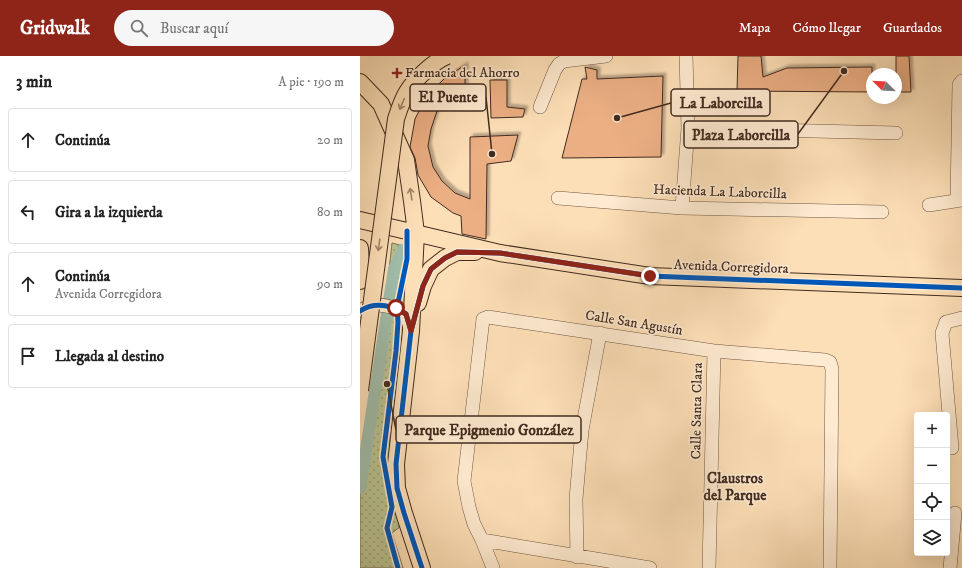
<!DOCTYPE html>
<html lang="es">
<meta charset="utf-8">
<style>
:root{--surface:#fff;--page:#f6f6f6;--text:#222;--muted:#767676;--line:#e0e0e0;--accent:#8f2418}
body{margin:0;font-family:"IM FELL DW Pica",serif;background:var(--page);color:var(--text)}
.controls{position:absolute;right:12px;bottom:12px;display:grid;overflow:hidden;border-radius:4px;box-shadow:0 4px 16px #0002}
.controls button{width:36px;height:36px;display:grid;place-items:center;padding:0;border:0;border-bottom:1px solid var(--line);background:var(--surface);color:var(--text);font:20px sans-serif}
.compass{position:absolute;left:506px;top:12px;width:36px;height:36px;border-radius:50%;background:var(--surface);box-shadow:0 4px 16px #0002;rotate:294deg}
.stop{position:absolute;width:12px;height:12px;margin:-9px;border:3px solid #8f2418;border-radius:50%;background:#fff}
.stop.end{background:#8f2418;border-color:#fff;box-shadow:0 1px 4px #0008}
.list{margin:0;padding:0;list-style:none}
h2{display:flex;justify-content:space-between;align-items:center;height:52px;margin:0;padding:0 16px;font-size:17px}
h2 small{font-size:13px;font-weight:400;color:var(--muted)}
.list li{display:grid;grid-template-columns:26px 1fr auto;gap:12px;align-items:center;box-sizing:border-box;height:64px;margin:0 8px 8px;padding:0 8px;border:1px solid var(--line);border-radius:4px}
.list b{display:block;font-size:15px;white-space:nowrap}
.list p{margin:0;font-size:13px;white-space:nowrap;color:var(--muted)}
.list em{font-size:13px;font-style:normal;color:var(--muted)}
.icon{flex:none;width:22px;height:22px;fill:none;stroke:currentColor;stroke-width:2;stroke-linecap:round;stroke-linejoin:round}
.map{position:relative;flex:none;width:602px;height:512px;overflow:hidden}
header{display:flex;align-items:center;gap:24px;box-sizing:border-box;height:56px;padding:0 20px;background:var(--accent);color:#fff}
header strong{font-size:19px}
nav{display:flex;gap:22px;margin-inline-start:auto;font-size:14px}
.search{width:280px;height:36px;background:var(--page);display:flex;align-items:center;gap:10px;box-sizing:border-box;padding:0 14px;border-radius:22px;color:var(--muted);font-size:15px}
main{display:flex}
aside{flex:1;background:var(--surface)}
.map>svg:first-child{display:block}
</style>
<header>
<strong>Gridwalk</strong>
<div class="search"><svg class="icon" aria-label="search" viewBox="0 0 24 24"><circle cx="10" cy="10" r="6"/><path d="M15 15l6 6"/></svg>Buscar aquí</div>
<nav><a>Mapa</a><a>Cómo llegar</a><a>Guardados</a></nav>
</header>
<main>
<aside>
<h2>3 min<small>A pie · 190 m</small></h2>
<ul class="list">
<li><svg class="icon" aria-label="ahead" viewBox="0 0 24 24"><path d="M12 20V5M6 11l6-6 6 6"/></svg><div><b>Continúa</b></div><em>20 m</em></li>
<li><svg class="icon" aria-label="left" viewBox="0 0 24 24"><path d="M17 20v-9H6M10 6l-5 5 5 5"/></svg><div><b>Gira a la izquierda</b></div><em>80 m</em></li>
<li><svg class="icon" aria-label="ahead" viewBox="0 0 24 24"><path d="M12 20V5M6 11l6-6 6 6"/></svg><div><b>Continúa</b><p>Avenida Corregidora</p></div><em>90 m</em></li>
<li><svg class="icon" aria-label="arrive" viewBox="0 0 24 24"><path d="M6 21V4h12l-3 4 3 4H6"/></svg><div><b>Llegada al destino</b></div></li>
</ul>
</aside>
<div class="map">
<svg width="602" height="512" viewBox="0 0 602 512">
<defs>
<pattern id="green-dots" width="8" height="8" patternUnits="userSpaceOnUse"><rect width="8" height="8" fill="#bac392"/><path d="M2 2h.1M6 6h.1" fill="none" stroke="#999f77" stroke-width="1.8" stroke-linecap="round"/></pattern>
<filter id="shadow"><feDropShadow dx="3" dy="-3" stdDeviation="1" flood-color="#0004"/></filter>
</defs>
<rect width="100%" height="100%" fill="#fddfb7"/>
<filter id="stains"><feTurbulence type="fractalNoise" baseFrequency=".005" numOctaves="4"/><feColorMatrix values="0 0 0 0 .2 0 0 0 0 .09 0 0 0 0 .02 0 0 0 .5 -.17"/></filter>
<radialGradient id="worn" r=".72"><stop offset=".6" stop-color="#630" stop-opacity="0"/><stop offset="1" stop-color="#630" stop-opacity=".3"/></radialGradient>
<path fill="url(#green-dots)" stroke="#7e775a" d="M32,187l20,5 -8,96 -15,89 2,49 10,44 -9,7 11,35h-43v-73l12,-72z"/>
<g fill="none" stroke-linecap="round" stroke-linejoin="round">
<path stroke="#a0bdaa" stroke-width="12" d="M0,432l34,-219 9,-19"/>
</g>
<path fill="#ecaf84" stroke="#412b21" filter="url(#shadow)" d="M378,0h23l2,21 24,-9 85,-1v25l-135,-1z
M536,0h13l2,36h-15z
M105,9v24l-14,8 -14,14 -6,18 -3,17 5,21 9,14 13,12 15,6v-62l48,-2 -7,26 -24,3 -1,75 -24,-5 -1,-18 -8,-3 -22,-16 -13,-22 -3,-17 -5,-11 5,-28 11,-22 19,-19z
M225,11l12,3v9l66,-3 -2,81 -99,1 20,-79h5z
M130,24h17v27l18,2 -2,8 -32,1z"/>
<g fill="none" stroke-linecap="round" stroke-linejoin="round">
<g stroke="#705846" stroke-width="14">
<path id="minor" d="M180,51l15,-37 4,-6 5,-3 42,-5
M328,72l208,5
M198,142l124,10 200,4
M597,144l2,-115 3,-4
M569,149l33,-5
M322,152l6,-80 -2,-72
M0,255c15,-10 31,-6 46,3l4,14
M592,392l-10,-115 4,-11 16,-4
M122,484l168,28
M217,501l-1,-58 6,-69 18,-97
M133,512l-11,-28 -8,-16 -5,-17 -5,-26 19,-162 5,-2 226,34 111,9 5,2 2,7 -2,199
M349,512l5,-217
M590,512l5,-55"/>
</g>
<g stroke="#412b21" stroke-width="18">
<path id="major" d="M0,26l21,22 25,56 6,41 4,32 -5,98 -15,133 1,24 7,25 18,55
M0,164l140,33 150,23 312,12
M0,192l1,18 -1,15
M58,247l5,-17 8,-17 14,-11 12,-6h18"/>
</g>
<use href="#minor" stroke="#feead0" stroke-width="13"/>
<use href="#major" stroke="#fddfb7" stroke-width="16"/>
<g stroke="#412b21" stroke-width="18" stroke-linecap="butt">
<path id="major-bridge" d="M0,334l36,-271c3,-9 6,-19 11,-27 8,-13 26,-30 40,-36"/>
</g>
<use href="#major-bridge" stroke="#fddfb7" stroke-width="16"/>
<g stroke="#feead0" stroke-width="8">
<path id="cycleway" d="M0,255c15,-10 31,-6 46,3l5,17
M38,512l-11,-40 5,-21 -9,-50 13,-106 2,-29 -1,-14 10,-49v-28
M62,512l-18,-55 -7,-25 -1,-24 15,-133 12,-45 8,-17 14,-11 12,-6 43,1 150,23 312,12"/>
</g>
<use href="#cycleway" stroke="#0057b8" stroke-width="5"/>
</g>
<defs><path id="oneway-shaft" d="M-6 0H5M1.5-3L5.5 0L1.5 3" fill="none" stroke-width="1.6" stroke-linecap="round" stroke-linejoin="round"/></defs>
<g stroke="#9f856c">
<use href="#oneway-shaft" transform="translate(42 48) rotate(113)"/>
<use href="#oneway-shaft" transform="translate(51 138) rotate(-99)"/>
<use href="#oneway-shaft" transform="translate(19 189) rotate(98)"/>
</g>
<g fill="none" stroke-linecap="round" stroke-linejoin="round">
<path stroke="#8f2418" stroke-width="5" d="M36,252l10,6 5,17 12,-45 8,-17 14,-11 12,-6 43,1 150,23"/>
</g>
<path fill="#8f2418" stroke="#feead0" stroke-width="1.5" d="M35 11h4v4h4v4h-4v4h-4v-4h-4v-4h4z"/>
<g text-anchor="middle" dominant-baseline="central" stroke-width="3.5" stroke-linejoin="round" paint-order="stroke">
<g font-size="14" fill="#412b21" stroke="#feead0" text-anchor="start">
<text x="45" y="17">Farmacia del Ahorro</text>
</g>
<g font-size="14" fill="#412b21" stroke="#feead0">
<text transform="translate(360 136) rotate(2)">Hacienda La Laborcilla</text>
<text transform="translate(371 211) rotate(2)">Avenida Corregidora</text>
<text transform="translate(274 267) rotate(9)">Calle San Agustín</text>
<text transform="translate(337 355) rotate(-89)">Calle Santa Clara</text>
</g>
<g font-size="15" font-weight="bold" fill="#412b21" stroke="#feead0">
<text x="375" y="422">Claustros<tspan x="375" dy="17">del Parque</tspan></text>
</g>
</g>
<path fill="none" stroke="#412b21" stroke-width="1.5" d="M132 98L126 41M257 62L311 47M484 15L438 78M27 328L36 374"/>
<g fill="#412b21" stroke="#feead0" stroke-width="1.5">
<circle cx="132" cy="98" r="4"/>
<circle cx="257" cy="62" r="4"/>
<circle cx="484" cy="15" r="4"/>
<circle cx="27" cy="328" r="4"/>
</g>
<g fill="#feead0" stroke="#412b21" stroke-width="1.5">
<rect x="50" y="28" width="76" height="27" rx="4"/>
<rect x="311" y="33" width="99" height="27" rx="4"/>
<rect x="324" y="65" width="114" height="27" rx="4"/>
<rect x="36" y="360" width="185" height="27" rx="4"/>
</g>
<g font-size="15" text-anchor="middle" font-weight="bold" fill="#412b21">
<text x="88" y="46">El Puente</text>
<text x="361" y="52">La Laborcilla</text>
<text x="381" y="84">Plaza Laborcilla</text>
<text x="129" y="379">Parque Epigmenio González</text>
</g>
<rect width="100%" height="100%" filter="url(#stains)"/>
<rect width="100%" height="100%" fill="url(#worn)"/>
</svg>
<div class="controls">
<button>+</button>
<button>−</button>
<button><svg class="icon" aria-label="locate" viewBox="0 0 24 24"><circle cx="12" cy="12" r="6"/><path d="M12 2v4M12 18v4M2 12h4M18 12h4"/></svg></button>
<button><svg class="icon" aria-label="layers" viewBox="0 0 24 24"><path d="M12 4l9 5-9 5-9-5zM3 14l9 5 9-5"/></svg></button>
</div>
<svg class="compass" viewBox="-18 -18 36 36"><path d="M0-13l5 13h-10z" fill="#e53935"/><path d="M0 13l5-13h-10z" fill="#767676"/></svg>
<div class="stop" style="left:36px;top:252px"></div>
<div class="stop end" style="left:290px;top:220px"></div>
</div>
</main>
